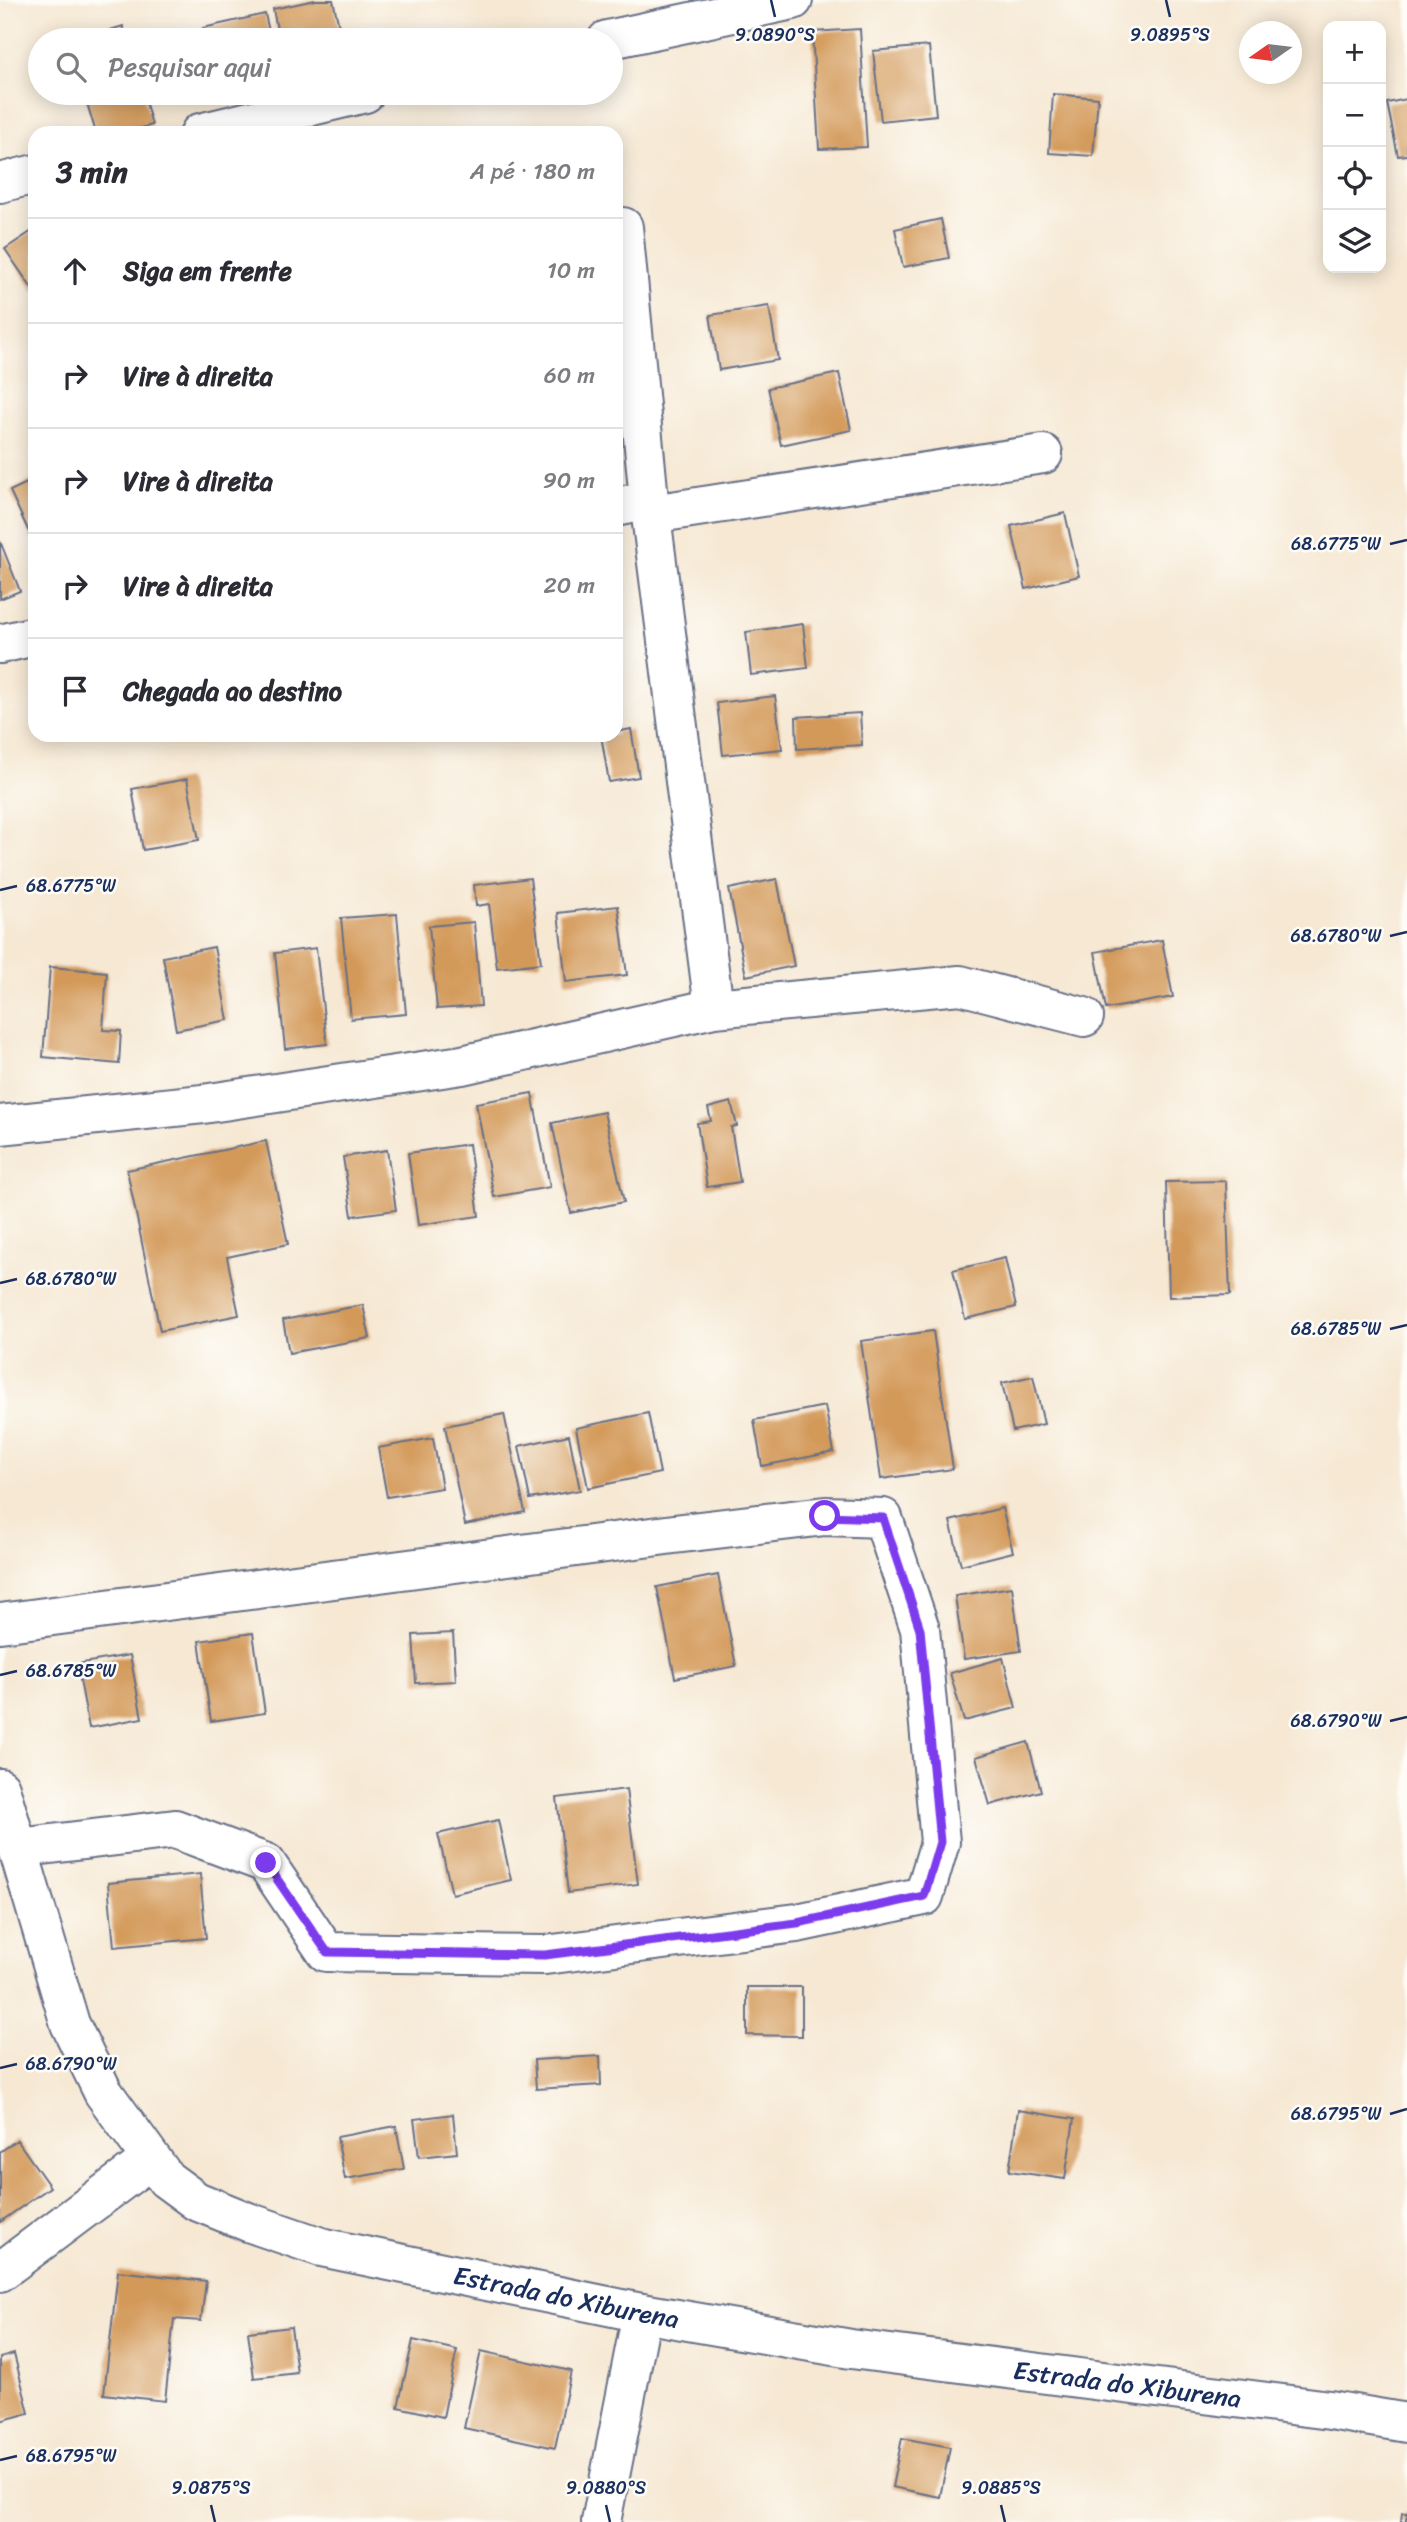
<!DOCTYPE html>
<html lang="pt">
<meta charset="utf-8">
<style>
:root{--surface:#fff;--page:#f2f2f3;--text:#2b2b33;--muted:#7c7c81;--line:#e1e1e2}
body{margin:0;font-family:Sriracha,sans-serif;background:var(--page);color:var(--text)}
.controls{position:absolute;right:21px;top:21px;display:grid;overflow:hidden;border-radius:14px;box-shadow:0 4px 18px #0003}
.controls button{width:63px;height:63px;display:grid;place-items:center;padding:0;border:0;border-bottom:2px solid var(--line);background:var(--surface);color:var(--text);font:35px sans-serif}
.compass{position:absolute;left:1239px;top:21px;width:63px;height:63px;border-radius:50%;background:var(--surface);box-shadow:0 4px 18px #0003;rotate:256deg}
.stop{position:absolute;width:21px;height:21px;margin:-16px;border:5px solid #7c3aed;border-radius:50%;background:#fff}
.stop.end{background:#7c3aed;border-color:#fff;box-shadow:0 2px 7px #0008}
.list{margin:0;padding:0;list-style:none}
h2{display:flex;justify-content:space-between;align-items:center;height:91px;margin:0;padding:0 28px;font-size:30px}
h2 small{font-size:23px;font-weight:400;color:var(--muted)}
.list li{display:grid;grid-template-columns:46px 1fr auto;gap:21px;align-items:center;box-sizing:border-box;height:105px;padding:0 28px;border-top:2px solid var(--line)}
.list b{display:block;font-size:26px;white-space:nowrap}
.list em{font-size:23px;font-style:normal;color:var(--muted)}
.icon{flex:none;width:38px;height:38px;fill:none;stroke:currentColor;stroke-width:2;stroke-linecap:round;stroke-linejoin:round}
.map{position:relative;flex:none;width:1407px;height:2522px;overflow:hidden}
.search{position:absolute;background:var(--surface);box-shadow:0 4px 18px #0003;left:28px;top:28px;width:595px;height:77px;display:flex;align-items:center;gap:18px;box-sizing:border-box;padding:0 24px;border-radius:38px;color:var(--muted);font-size:26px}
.panel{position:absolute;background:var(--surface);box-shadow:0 4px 18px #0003;left:28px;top:126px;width:595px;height:616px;border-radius:21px}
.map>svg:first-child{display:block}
</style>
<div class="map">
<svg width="1407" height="2522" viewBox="0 0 1407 2522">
<rect width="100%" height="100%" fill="#fdfcf7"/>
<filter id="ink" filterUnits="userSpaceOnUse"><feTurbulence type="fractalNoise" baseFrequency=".0143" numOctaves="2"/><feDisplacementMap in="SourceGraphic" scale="14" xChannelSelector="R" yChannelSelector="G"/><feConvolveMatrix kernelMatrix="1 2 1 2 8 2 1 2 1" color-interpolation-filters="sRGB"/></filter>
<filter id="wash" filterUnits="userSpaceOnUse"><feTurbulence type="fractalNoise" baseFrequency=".00686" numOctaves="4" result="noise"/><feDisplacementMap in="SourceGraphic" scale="28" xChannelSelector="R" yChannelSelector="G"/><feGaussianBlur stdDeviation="1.57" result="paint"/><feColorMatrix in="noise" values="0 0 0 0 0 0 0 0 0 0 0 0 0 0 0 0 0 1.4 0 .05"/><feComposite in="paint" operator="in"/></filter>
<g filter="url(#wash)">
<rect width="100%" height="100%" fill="#f6e8d3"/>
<g id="blocks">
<path fill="#d39959" d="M315,0h18l9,40h-63l-6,-31z
M265,14l6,26h-65l-3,-12z
M123,26l4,14h-49z
M860,29l7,118 -48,2 -7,-117z
M929,46l7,69 -55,6 -8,-70z
M84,93h59l9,32 -27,8h-29z
M1053,94l45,4 -5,58 -44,-3z
M1407,99v56l-9,1 -11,-53z
M941,219l8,39 -46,9 -8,-38z
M35,229v64l-30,-44z
M769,306l9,54 -59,10 -9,-55z
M839,373l12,57 -70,15 -13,-57z
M35,479v66l-25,-54z
M1065,513l14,63 -53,13 -15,-63z
M0,541l20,50 -20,8z
M803,624l5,44 -57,7 -5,-43z
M775,696l7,53 -59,6 -6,-52z
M860,713l2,32 -65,4 -1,-32z
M631,729l8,48 -30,5 -8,-47h15v-3z
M187,779l12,61 -56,10 -11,-61z
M530,878l11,85 -44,5 -8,-64 -13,2 -2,-21z
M777,879l17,87 -48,10 -17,-87z
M618,906l9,69 -61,7 -8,-69z
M397,914l9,100 -55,5 -10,-101z
M474,922l7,84 -44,3 -8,-83z
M1162,940l11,57 -67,12 -11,-57z
M214,947l14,73 -52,10 -13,-73z
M316,948l11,96 -42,5 -10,-96z
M50,967l57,5 -4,58 18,1 -2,33 -76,-7z
M532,1093l18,94 -56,10 -18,-94z
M731,1102l6,24 -6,1 9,55 -33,5 -10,-64 14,-2 -3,-13z
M604,1112l20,90 -53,11 -19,-90z
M266,1141l22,103 -61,13 12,58 -79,16 -33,-161z
M469,1144l10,72 -61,9 -10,-72z
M387,1150l9,60 -44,6 -9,-59z
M1226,1181l4,114 -61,2 -3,-115z
M1005,1258l11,49 -51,12 -12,-49z
M363,1305l7,33 -81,15 -6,-33z
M933,1331l20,138 -72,10 -20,-138z
M1033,1376l11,48 -31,7 -11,-48z
M825,1406l9,46 -72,14 -8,-46z
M648,1413l12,60 -72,15 -12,-60z
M504,1414l21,98 -60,13 -20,-99z
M569,1435l11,55 -50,9 -11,-53z
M433,1438l9,50 -55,9 -9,-49z
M1002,1508l11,44 -52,13 -11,-44z
M718,1575l18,91 -61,12 -18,-91z
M1012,1587l9,64 -57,8 -9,-63z
M253,1633l12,80 -54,8 -12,-80z
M453,1633l3,48 -40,2 -3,-48z
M130,1655l12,63 -53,10 -12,-64z
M1003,1658l13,50 -52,13 -14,-48z
M1028,1742l13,49 -51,14 -14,-48z
M626,1789l12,95 -70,9 -11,-95z
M498,1820l13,60 -59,14 -14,-60z
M200,1874l6,64 -92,9 -6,-64z
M747,1987h55v49l-55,-1z
M600,2056l1,29 -65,4 -2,-29z
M1018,2110l56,9 -9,60 -56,-8z
M453,2114l4,39 -38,4 -5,-38z
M396,2126l8,43 -59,10 -8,-42z
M17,2140l33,47 -50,35v-70z
M118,2271l88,10 -5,40 -27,-2 -9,82 -61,-7z
M291,2327l6,46 -43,5 -6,-46z
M413,2340l44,10 -14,67 -45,-10z
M481,2351l90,20 -16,77 -91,-20z
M14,2354l15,59 -29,8v-63z
M902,2438l48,9 -10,50 -48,-10z
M1402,2513h5v9h-6z"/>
</g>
</g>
<g filter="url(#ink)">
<use href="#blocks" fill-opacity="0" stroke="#687087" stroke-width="2"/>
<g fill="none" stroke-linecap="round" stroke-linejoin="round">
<g stroke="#687087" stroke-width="42">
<g id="minor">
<path d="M607,40l186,-40"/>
<path d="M200,133l165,-40"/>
<path d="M0,183l35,-9"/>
<path d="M623,227l26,273 65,508"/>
<path d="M616,507l33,-7"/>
<path d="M652,514l391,-60"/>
<path d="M0,644l35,-8"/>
<path d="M0,1125l203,-21 259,-39 252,-57 246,-23 124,32"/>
<path d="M0,1623l674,-89 151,-18 58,2 37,111 20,213 -16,54 -127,27 -252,32 -219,-3 -60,-89 -91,-34 -157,19"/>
<path id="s1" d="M0,1788l70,236 33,68 63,87 30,22 52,21 73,25 321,66 209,36 479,61 77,13"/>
<path d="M0,2272l151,-113"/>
<path d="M601,2522l41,-209"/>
</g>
</g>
<use href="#minor" stroke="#fff" stroke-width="38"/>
</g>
</g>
<g fill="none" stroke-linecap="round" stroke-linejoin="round" filter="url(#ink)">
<path stroke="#7c3aed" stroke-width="9" d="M266,1863l61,89 218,3 252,-32 127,-27 16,-54 -20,-213 -37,-111 -58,-2"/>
</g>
<path fill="none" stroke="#1b2f5e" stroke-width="2.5" d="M771,0l4,17M1166,0l4,17M1390,544l17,-4M0,890l17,-4M1390,936l17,-4M0,1283l17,-4M1390,1329l17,-4M0,1675l17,-4M1390,1721l17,-4M0,2068l17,-4M1390,2114l17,-5M0,2460l17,-4M211,2505l4,17M606,2505l4,17M1001,2505l4,17"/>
<g text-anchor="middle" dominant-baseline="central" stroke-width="5" stroke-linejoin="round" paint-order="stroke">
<g font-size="26" fill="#1b2f5e" stroke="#fdfcf7">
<text stroke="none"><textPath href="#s1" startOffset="850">Estrada do Xiburena</textPath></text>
<text stroke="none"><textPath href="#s1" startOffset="1418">Estrada do Xiburena</textPath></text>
</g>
</g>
<g font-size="18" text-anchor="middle" fill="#1b2f5e" stroke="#fdfcf7" stroke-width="5" stroke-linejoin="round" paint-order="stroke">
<text x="775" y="41">9.0890°S</text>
<text x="1170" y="41">9.0895°S</text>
<text x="1336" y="550">68.6775°W</text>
<text x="71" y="892">68.6775°W</text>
<text x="1336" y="942">68.6780°W</text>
<text x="71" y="1285">68.6780°W</text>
<text x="1336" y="1335">68.6785°W</text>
<text x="71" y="1677">68.6785°W</text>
<text x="1336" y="1727">68.6790°W</text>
<text x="71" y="2070">68.6790°W</text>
<text x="1336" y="2120">68.6795°W</text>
<text x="71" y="2462">68.6795°W</text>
<text x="211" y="2494">9.0875°S</text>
<text x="606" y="2494">9.0880°S</text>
<text x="1001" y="2494">9.0885°S</text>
</g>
</svg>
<div class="controls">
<button>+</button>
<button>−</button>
<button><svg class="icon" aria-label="locate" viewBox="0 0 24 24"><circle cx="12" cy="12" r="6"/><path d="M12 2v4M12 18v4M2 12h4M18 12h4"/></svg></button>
<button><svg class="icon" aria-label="layers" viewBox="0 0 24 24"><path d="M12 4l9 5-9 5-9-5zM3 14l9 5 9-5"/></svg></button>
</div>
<svg class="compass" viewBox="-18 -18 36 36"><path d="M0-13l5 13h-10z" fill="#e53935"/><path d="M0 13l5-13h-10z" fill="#7c7c81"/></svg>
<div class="stop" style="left:825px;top:1516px"></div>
<div class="stop end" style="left:266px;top:1863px"></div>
<div class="search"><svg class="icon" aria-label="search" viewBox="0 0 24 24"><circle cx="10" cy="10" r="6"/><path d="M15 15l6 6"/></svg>Pesquisar aqui</div>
<section class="panel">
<h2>3 min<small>A pé · 180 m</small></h2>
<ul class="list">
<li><svg class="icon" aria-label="ahead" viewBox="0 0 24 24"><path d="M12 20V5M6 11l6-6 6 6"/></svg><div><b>Siga em frente</b></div><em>10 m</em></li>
<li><svg class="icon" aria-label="right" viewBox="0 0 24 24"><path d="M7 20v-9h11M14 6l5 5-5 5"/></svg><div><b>Vire à direita</b></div><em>60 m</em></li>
<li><svg class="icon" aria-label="right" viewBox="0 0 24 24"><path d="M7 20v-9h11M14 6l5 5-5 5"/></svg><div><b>Vire à direita</b></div><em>90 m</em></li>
<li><svg class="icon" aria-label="right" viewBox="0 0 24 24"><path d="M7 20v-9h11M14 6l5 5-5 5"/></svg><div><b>Vire à direita</b></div><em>20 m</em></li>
<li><svg class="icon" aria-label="arrive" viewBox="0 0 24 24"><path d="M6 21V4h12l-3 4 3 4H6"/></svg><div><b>Chegada ao destino</b></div></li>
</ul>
</section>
</div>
